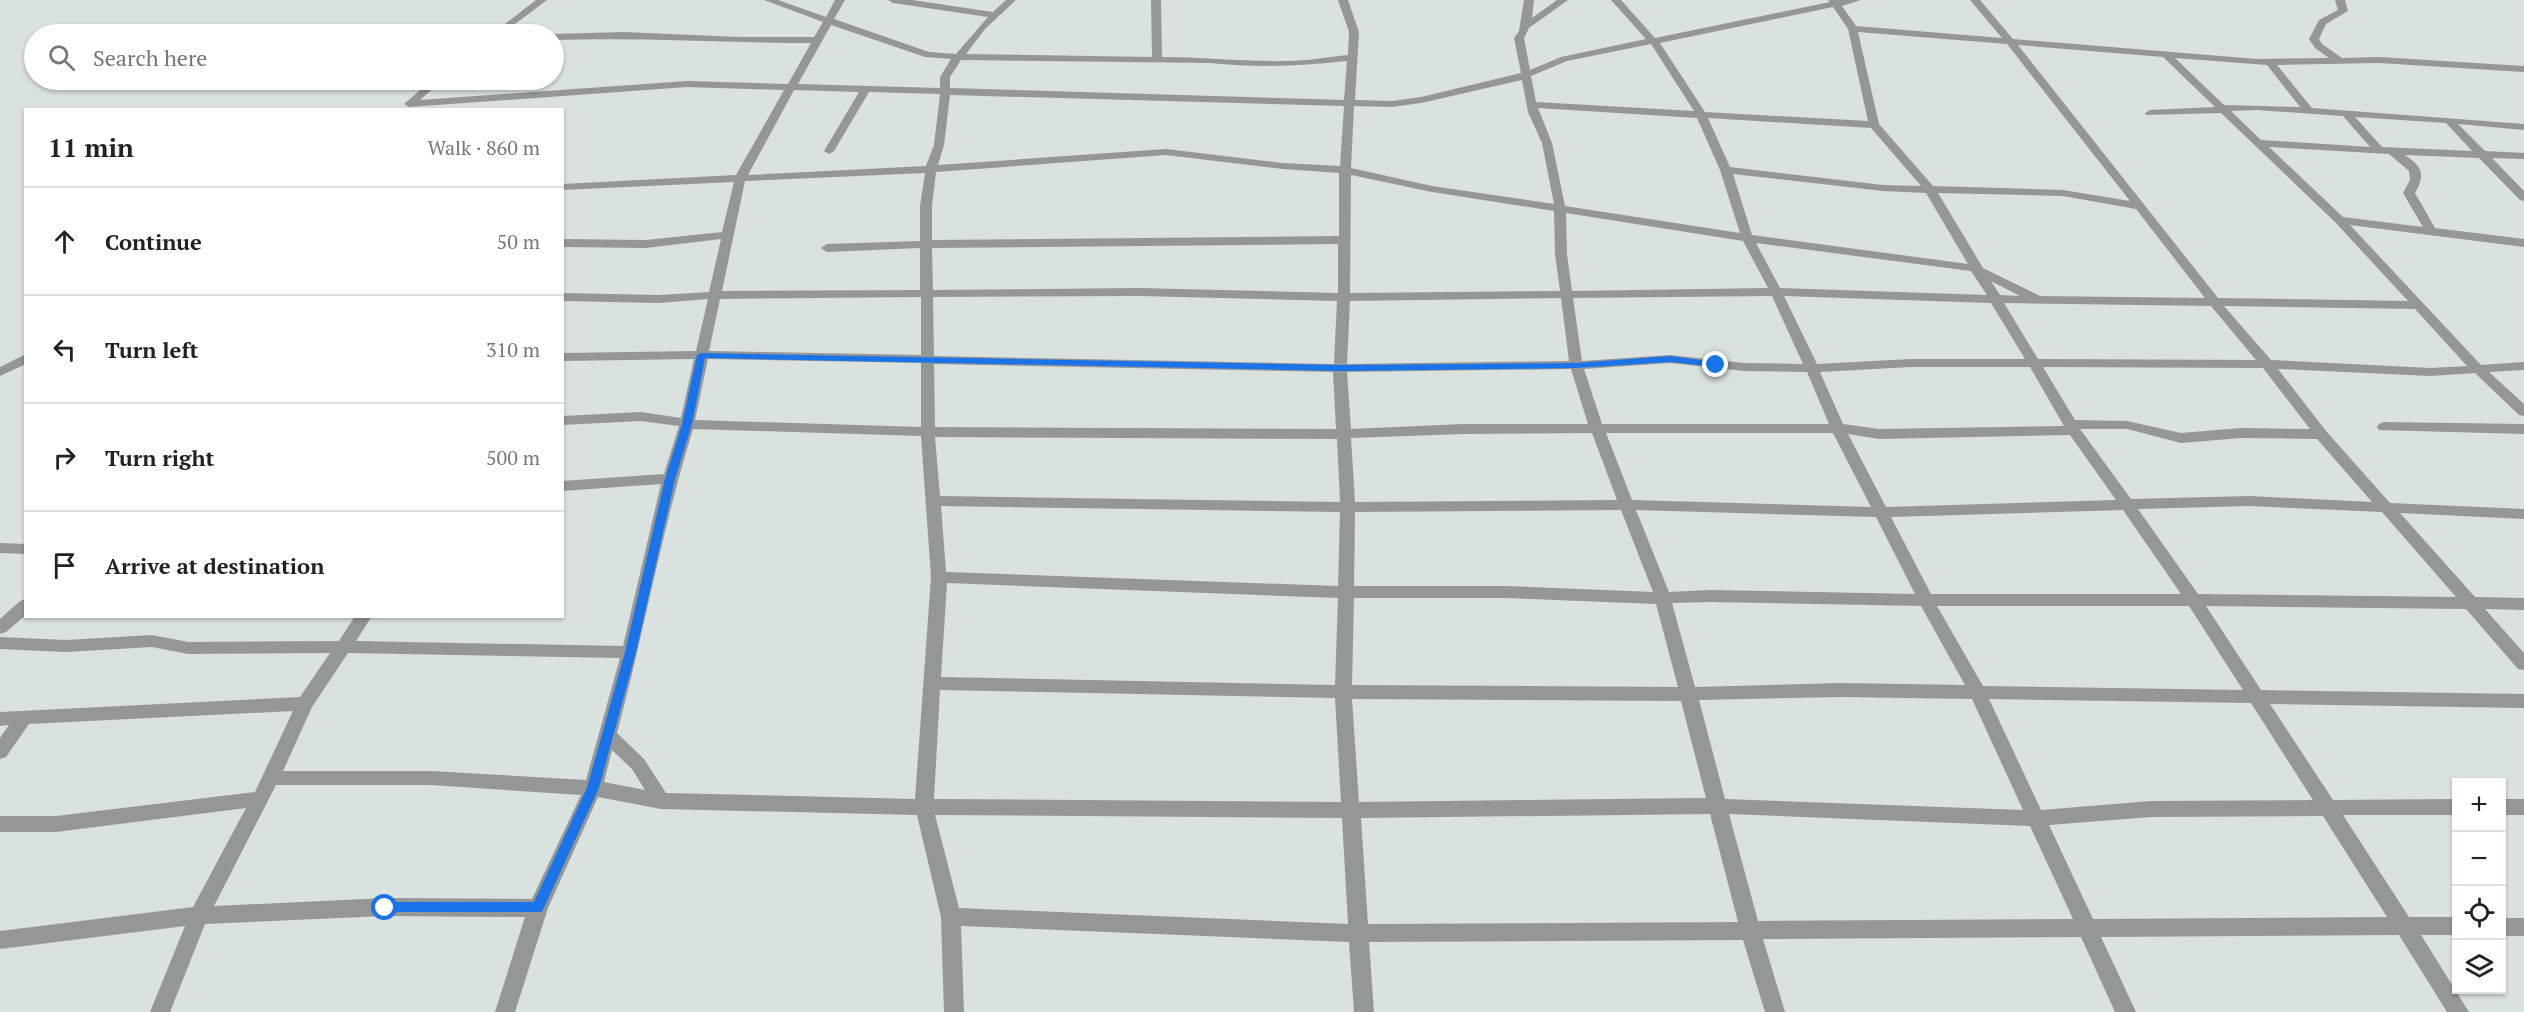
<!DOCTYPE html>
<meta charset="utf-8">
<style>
:root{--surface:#fff;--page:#f2f2f2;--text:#222;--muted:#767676;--line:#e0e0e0}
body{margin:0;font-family:"PT Serif",serif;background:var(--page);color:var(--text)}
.controls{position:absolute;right:18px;bottom:18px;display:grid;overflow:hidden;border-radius:0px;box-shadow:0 2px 4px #0004}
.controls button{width:54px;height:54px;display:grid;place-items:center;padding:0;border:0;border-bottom:2px solid var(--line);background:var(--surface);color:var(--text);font:30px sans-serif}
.stop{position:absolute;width:18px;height:18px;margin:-14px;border:4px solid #1a73e8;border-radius:50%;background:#fff}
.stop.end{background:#1a73e8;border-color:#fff;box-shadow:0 2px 6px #0008}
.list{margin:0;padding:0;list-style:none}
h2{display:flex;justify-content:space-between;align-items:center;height:78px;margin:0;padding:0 24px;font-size:26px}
h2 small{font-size:20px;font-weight:400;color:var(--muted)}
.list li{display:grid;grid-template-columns:39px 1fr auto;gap:18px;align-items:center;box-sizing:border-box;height:108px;padding:0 24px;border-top:2px solid var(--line)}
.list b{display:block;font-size:22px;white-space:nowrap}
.list em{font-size:20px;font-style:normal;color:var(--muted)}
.icon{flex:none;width:33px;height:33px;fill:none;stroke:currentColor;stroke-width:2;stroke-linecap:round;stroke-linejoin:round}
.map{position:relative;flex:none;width:2524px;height:1012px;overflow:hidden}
.search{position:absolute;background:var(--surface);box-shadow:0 2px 4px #0004;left:24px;top:24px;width:540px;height:66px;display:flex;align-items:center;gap:15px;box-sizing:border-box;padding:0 21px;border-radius:33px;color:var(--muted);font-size:22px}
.panel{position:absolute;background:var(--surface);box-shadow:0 2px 4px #0004;left:24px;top:108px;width:540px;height:510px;border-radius:0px}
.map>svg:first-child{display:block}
</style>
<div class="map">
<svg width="2524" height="1012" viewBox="0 0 2524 1012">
<rect width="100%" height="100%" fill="#d9e2de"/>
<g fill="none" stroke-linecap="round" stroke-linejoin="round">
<path fill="#949796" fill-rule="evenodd" d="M536,0h11l-36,27 27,4 4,3 -37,-2 -4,2h-9z
M764,0h14l48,17 9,-17h10l-11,19 95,33 27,2 32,-37 -95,-14 -5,-3h24l81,12 13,-12h10l-31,29 -19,25 186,3 -1,-57h10l1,57c42,0 83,5 125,4 20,0 41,-4 61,-6l1,-23 -11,-32h10l11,32 -4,68 37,1 29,-4 100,-24 -7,-35 5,-7 5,-31h10l-2,18 25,-18h11l-39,28 -5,10 6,32 31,-13 85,-18 -35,-39h10l34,38 175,-36 -2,-2h33l-19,6 14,20 146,12 -32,-38h10l33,39 244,20 72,-1 -14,-10 -6,-9 10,-19 19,-10 -3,-10h10l3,11 -22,13 -7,15 3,5 20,14 37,-1 145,9v6l-145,-9 -102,2 35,43 212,16v6l-66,-6 27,27 39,2v6l-32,-1 32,33v10l-4,-1 -41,-42 -74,-3c17,12 21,19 10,38l20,35 89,11v8l-174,-22 131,140 43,-3v8l-35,2 35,32v12l-5,-1 -44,-42 -44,3 -153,-7 48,62 64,72 134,6v10l-124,-6 75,84 49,1v12l-39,-1 39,44v17l-6,-1 -52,-60 -260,-3 55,84 263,4v14l-254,-4 63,96 123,-1v16h-113l66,102h47v18h-35l48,77h-22l-48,-77 -298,2 35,75h-21l-34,-75 -318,2 22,73h-20l-22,-72 -374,2 5,70h-20l-5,-70 -388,-16 3,86h-20l-3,-95 -24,-102 -256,-6 -63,-12 -50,111 -33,104h-20l30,-95 -140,-1 -180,8 -35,88h-20l35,-86 -185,23v-18l193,-24 53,-99 -190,24h-56v-16h56l199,-24 38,-81 -264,13 -23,33 -6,2v-21l9,-13 -9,1v-14l300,-15 30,-44 -142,1 -36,-7 -86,5 -66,-3v-12l66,3 86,-5 36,7 151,-1 16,-25h17l-16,25 267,5 38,-162 -99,7v-10l102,-7 15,-48 -38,-5 -79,4v-9l79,-4 40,6 13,-59 -132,2v-8l134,-2 12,-52 -48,4 -98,-2v-8l98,2 49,-3 12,-53 -75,9 -84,-1v-8l84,1 76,-8 12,-50 -172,8v-6l174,-9 48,-85 -97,-3 -278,20 -5,-3 28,-24h11l-23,20 267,-19 101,3 23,-41c-86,0 -171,-6 -257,-3l-2,-6 72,-2 115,5h75l9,-15zM1833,7l15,22 20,92 -163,-9 -45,-69zM831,25l94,32 26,2 -11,18v11l-142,-4zM1858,32l149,12 123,157 -67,-11 -130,-4 -54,-62zM1651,44l43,67 -158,-9 -5,-26 36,-15zM2018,45l145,12 52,50 -65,3 -5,3 1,2 75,-2 114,109 73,79 -190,-3zM2175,58l92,7 33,42 -76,-2zM961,60l249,3c49,5 88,3 137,-2l-3,39 -394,-12v-11zM1522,80l6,32 14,31 12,61 -122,-18 -81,-18 3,-62 38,1 29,-4zM794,90l65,2 -35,59 5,3 5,-3 35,-59 71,2 -6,51 -8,21 -178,9zM950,95l394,11 -4,60 -57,-3 -117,-14 -228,16 6,-20zM1538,108l159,10 23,52 20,63 -175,-27 -13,-63zM2257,110l86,6 27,31 -109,-7 -30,-29zM2355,117l91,6 26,28 -90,-4zM1708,118l163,10 50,58 -38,-1 -153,-18zM2269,147l120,7 20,17 1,9 -7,13 20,34 -80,-10zM1166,155l117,14 56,4v63l-407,4v-34l4,-34zM925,173l-5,33v35l-93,3 -6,4 6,4 93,-4v42l-198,1 23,-110zM1733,174l150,17 43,2 42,71 -216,-29zM1351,175l81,17 122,19 1,43 5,37 -210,2zM1938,193l125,3 73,13 69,89 -165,-2 -57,-28zM1566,213l177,28 25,47 -196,3 -5,-37zM1756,243l215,28 16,24 -207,-7zM1338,244v49l-199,-5 -206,2 -1,-42zM1991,281l29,15 -20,-1zM1139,296l198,5 -3,63 -400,-8 -1,-59zM1772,296l31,68 -59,-1 -74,-8 -88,6 -9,-63zM1784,296l207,7 34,56h-114l-94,5zM921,297v58l-212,-4 11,-52zM1561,298l8,63 -222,3 3,-63zM2004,303l207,3 45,54 -218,-1zM2224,306l191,3 52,57 -36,2 -160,-8zM708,359l213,4v64l-226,-7zM1670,363l74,8 63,1 22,52h-227l-18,-55zM934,364l399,8 3,57 -401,-2zM1911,367h119l34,59 -185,3 -36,-5 -23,-52zM2043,367l220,1 47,61 -69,-1 -60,5 -54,-12 -52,-1zM1571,369l17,55h-125l-112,5 -4,-57zM693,429l228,7 10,141 -16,222 -249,-6 -22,-34 -27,-26c27,-101 45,-204 76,-304zM2080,429h47l54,14 60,-5 76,1 55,63 -123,-6 -118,3zM1592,433l25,67 -262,2 -4,-64 112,-4zM1606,433h227l38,74 -239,-7zM1848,434l31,5 191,-4 46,65 -230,7zM935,437l402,2 3,63 -400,-6zM941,506l399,6 -2,74 -392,-14zM2249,506l133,6 74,85 -258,-3 -60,-85zM1621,510l32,82 -147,-6h-152l1,-74zM1636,510l240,7 39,77 -205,-4 -41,2zM2123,510l58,84h-250l-40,-77zM947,583l391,15 -3,87 -394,-8zM1354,598h152l150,6 22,83 -326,-2zM1710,602l211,4 44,79 -124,-2 -146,4 -23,-84zM1937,606h252l54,84 -260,-4zM348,653l272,5 -34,122 -155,-9h-148l29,-64zM940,690l395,8 6,104 -407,-3zM1841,697l131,2 51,111 -298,-11 -26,-99zM1352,699l329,2 25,97 -347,4zM1989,699l262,4 62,97 -162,1 -110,9zM612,750l20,19 13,21 -41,-8zM276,785h155l150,10 -49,104 -147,-1 -171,8zM1710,814l28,108 -370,2 -7,-106zM1729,814l301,12 43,93 -315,2zM935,815l407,3 6,106 -389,-16zM2323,816l64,101 -294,2 -44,-94 102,-8z
M26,354v10l-26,12v-9z
M2384,422l140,2v10l-145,-4 -2,-3 2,-3z
M0,543l26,1v10l-26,-1z
M26,599v16l-20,17 -6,2v-15l20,-18z
M2502,799h22v16h-22z
M2502,918h22v18h-22z"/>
</g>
<path fill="#1a73e8" d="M701,353l639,12 236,-2 94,-7 46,6 4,3 -4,2 -46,-5 -94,6 -236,3 -635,-13 -13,66 -17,55 -39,173 -37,136 -57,124h-161l-2,-4 6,-6h149l53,-114 38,-136 40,-173 17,-55 15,-69z"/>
</svg>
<div class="controls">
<button>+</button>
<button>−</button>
<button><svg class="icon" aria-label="locate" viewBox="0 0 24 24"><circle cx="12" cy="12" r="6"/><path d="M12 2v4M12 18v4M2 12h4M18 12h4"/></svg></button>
<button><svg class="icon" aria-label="layers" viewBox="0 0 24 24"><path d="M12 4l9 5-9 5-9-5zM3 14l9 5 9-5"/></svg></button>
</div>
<div class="stop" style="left:385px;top:908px"></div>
<div class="stop end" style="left:1716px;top:365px"></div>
<div class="search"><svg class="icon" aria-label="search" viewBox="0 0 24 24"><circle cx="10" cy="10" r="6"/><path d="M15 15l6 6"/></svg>Search here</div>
<section class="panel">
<h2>11 min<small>Walk · 860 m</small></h2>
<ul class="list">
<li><svg class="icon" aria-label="ahead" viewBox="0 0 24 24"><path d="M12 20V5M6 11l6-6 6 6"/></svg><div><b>Continue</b></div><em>50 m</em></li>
<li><svg class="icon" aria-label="left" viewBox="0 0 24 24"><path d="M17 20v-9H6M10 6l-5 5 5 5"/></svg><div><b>Turn left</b></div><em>310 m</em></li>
<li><svg class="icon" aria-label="right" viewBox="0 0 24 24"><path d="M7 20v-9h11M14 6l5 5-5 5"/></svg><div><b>Turn right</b></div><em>500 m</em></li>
<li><svg class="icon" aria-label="arrive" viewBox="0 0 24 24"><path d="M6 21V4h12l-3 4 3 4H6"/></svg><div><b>Arrive at destination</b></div></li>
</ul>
</section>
</div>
